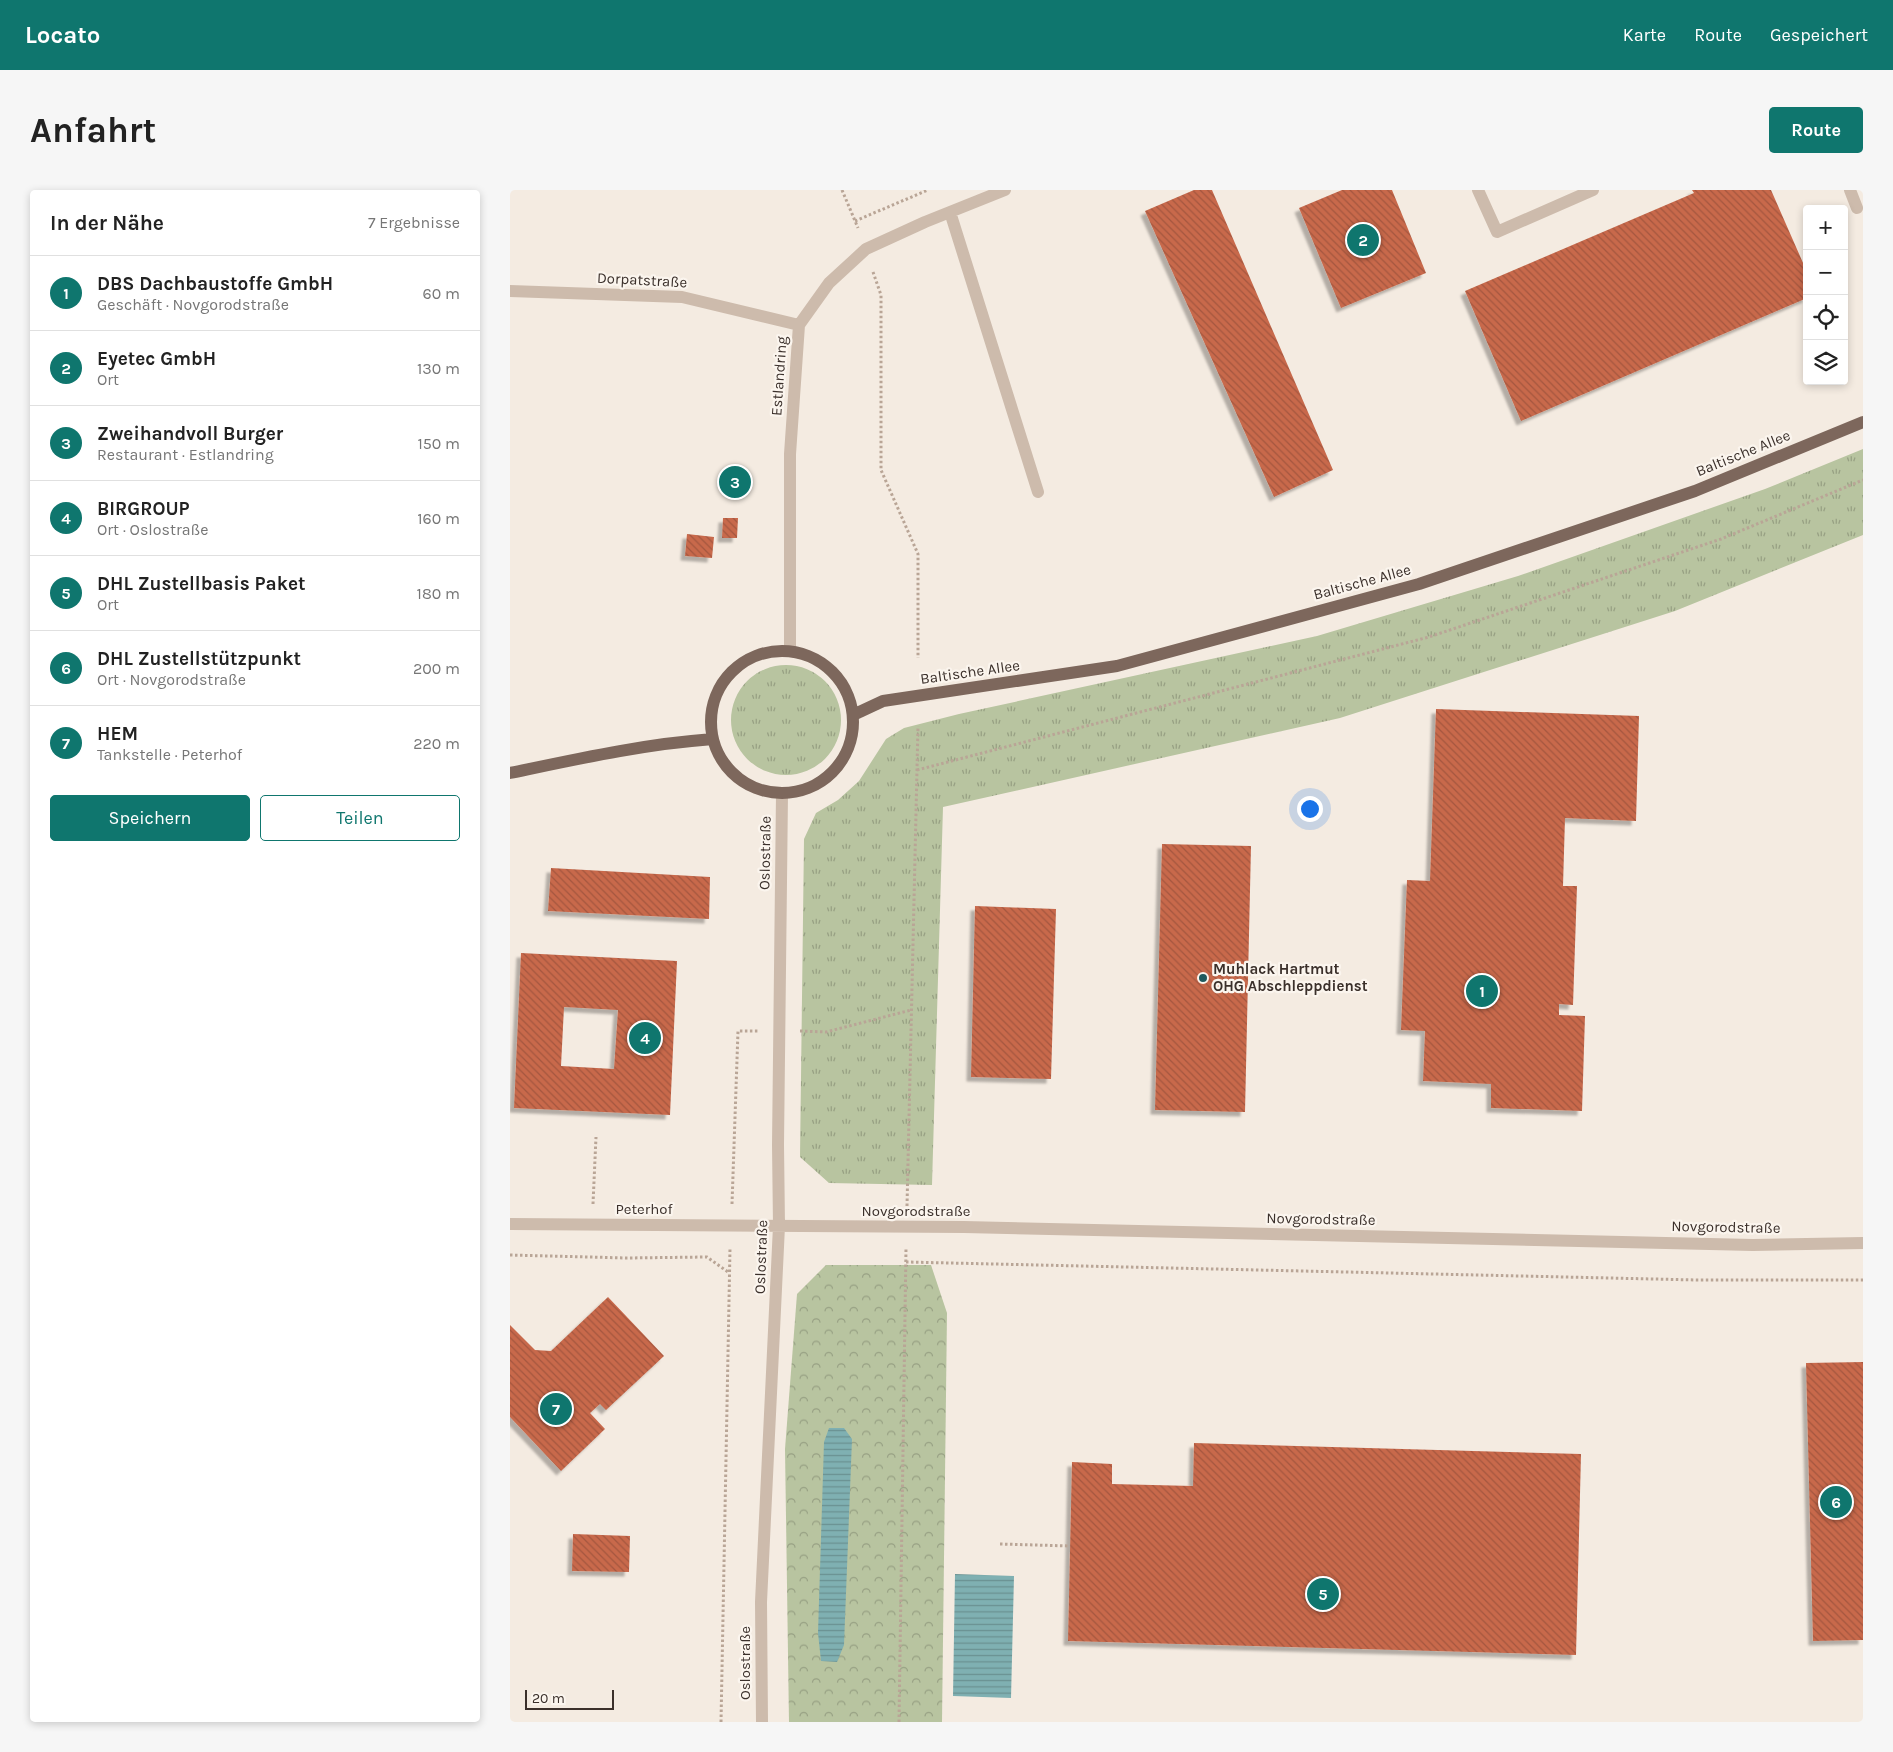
<!DOCTYPE html>
<html lang="de">
<meta charset="utf-8">
<style>
:root{--surface:#fff;--page:#f6f6f6;--text:#222;--muted:#767676;--line:#e0e0e0;--accent:#0f766e}
body{margin:0;font-family:Karla,sans-serif;background:var(--page);color:var(--text)}
.controls{position:absolute;right:15px;top:15px;display:grid;overflow:hidden;border-radius:5px;box-shadow:0 2px 8px #0003}
.controls button{width:45px;height:45px;display:grid;place-items:center;padding:0;border:0;border-bottom:1px solid var(--line);background:var(--surface);color:var(--text);font:25px sans-serif}
.scale{position:absolute;left:15px;bottom:12px;width:89px;box-sizing:border-box;padding-left:5px;border:2px solid #3b302b;border-top:0;font-size:14px;line-height:18px;white-space:nowrap;color:#3b302b;-webkit-text-stroke:4px #fbf5ee;paint-order:stroke}
.you{position:absolute;left:799px;top:618px;width:18px;height:18px;margin:-12px;border:4px solid #fff;border-radius:50%;background:#1a73e8;box-shadow:0 0 0 8px #1a73e833}
.badge{display:grid;place-items:center;width:32px;height:32px;border-radius:50%;background:var(--accent);color:#fff;font-size:16px;font-weight:700}
.pin{position:absolute;translate:-50% -50%;border:2px solid #fff;box-shadow:0 1px 5px #0006}
.list{margin:0;padding:0;list-style:none}
h2{display:flex;justify-content:space-between;align-items:center;height:65px;margin:0;padding:0 20px;font-size:21px}
h2 small{font-size:16px;font-weight:400;color:var(--muted)}
.list li{display:grid;grid-template-columns:32px 1fr auto;gap:15px;align-items:center;box-sizing:border-box;height:75px;padding:0 20px;border-top:1px solid var(--line)}
.list b{display:block;font-size:19px;white-space:nowrap}
.list p{margin:0;font-size:16px;white-space:nowrap;color:var(--muted)}
.list em{font-size:16px;font-style:normal;color:var(--muted)}
.actions{display:flex;gap:10px;padding:15px 20px}
.actions a{flex:1;padding:11px 0;border:1px solid var(--accent);border-radius:5px;text-align:center;font-size:18px;color:var(--accent)}
.actions .main{background:var(--accent);color:#fff}
.icon{flex:none;width:28px;height:28px;fill:none;stroke:currentColor;stroke-width:2;stroke-linecap:round;stroke-linejoin:round}
.map{position:relative;flex:none;width:1353px;height:1532px;overflow:hidden;border-radius:5px}
header{display:flex;align-items:center;gap:30px;box-sizing:border-box;height:70px;padding:0 25px;background:var(--accent);color:#fff}
header strong{font-size:24px}
nav{display:flex;gap:28px;margin-inline-start:auto;font-size:18px}
.intro{display:flex;align-items:center;justify-content:space-between;box-sizing:border-box;height:120px;padding:0 30px}
h1{margin:0;font-size:35px}
.button{padding:12px 22px;border-radius:5px;background:var(--accent);color:#fff;font-size:18px;font-weight:700}
main{display:flex;gap:30px;padding:0 30px}
aside{flex:1;background:var(--surface);border-radius:5px;box-shadow:0 2px 8px #0003}
.map>svg:first-child{display:block}
</style>
<header>
<strong>Locato</strong>
<nav><a>Karte</a><a>Route</a><a>Gespeichert</a></nav>
</header>
<div class="intro"><h1>Anfahrt</h1><a class="button">Route</a></div>
<main>
<aside>
<h2>In der Nähe<small>7 Ergebnisse</small></h2>
<ul class="list">
<li><span class="badge">1</span><div><b>DBS Dachbaustoffe GmbH</b><p>Geschäft · Novgorodstraße</p></div><em>60 m</em></li>
<li><span class="badge">2</span><div><b>Eyetec GmbH</b><p>Ort</p></div><em>130 m</em></li>
<li><span class="badge">3</span><div><b>Zweihandvoll Burger</b><p>Restaurant · Estlandring</p></div><em>150 m</em></li>
<li><span class="badge">4</span><div><b>BIRGROUP</b><p>Ort · Oslostraße</p></div><em>160 m</em></li>
<li><span class="badge">5</span><div><b>DHL Zustellbasis Paket</b><p>Ort</p></div><em>180 m</em></li>
<li><span class="badge">6</span><div><b>DHL Zustellstützpunkt</b><p>Ort · Novgorodstraße</p></div><em>200 m</em></li>
<li><span class="badge">7</span><div><b>HEM</b><p>Tankstelle · Peterhof</p></div><em>220 m</em></li>
</ul>
<div class="actions"><a class="main">Speichern</a><a>Teilen</a></div>
</aside>
<div class="map">
<svg width="1353" height="1532" viewBox="0 0 1353 1532">
<defs>
<pattern id="grass-tufts" width="24" height="20" patternUnits="userSpaceOnUse" patternTransform="scale(1.25)"><rect width="24" height="20" fill="#b8c4a0"/><path d="M3 7l-1-3M5 7V3M7 7l1-3M15 17l-1-3M17 17v-4M19 17l1-3" fill="none" stroke="#97a083"/></pattern>
<pattern id="forest-crowns" width="20" height="18" patternUnits="userSpaceOnUse" patternTransform="scale(1.25)"><rect width="20" height="18" fill="#b8c4a0"/><path d="M2 6a3 3 0 1 1 6 0M12 15a3 3 0 1 1 6 0" fill="none" stroke="#97a083"/></pattern>
<pattern id="water-rules" width="6" height="5" patternUnits="userSpaceOnUse" patternTransform="scale(1.25)"><rect width="6" height="5" fill="#7fb0b2"/><path d="M0 2.5h6" fill="none" stroke="#699091"/></pattern>
<pattern id="building-back-hatch" width="6" height="6" patternUnits="userSpaceOnUse" patternTransform="scale(1.25)"><rect width="6" height="6" fill="#c8694b"/><path d="M-1 5l2 2M0 0l6 6M5-1l2 2" fill="none" stroke="#a4573f"/></pattern>
<filter id="shadow"><feDropShadow dx="-4.5" dy="4.5" stdDeviation="1" flood-color="#0004"/></filter>
</defs>
<rect width="100%" height="100%" fill="#f4ebe1"/>
<path fill="url(#grass-tufts)" d="M1353,259v86l-188,76 -335,107 -397,89 -11,378 -103,-2 -29,-26 4,-318 12,-26 22,-13 21,-19 27,-42 18,-11 55,-14 358,-78 201,-60 247,-87z
M221 530a55 55 0 1 1 110 0a55 55 0 1 1-110 0Z"/>
<path fill="url(#forest-crowns)" d="M316,1075h105l16,48 -5,409h-153l-4,-273 12,-155z"/>
<path fill="url(#water-rules)" d="M319,1238h15l8,11 -8,206 -7,17 -16,-1 -3,-28 6,-191z
M445,1384l59,2 -3,122 -58,-2z"/>
<path fill="url(#building-back-hatch)" fill-rule="evenodd" filter="url(#shadow)" d="M684,0h18l121,280 -59,27 -129,-286z
M832,0h50l34,83 -85,35 -42,-100z
M1182,0h79l36,82v26l-286,123 -56,-130 229,-98z
M213,328h15l-1,20h-15z
M177,344l27,3 -2,21 -27,-2z
M926,519l203,7 -3,105 -71,-3 -2,68h14l-4,119 -14,-1v11l26,1 -3,95 -91,-3v-24l-68,-3 2,-50 -24,-1 6,-150 23,1z
M652,654l89,2 -6,266 -90,-2z
M41,678l159,9 -1,42 -161,-8z
M465,716l81,3 -5,170 -80,-2z
M11,763l156,8 -7,154 -156,-7zM54,817l54,3 -4,59 -53,-3z
M98,1107l56,59 -58,54 -6,-6 -10,9 15,16 -44,42 -51,-54v-92l25,25 16,1z
M1353,1172v278l-50,1 -7,-278z
M684,1253l387,11 -5,201 -508,-14 4,-179 40,2v20l81,2z
M63,1344l57,2 -1,36 -57,-1z"/>
<g fill="none" stroke-linecap="round" stroke-linejoin="round">
<path stroke="#b9a596" stroke-width="3" stroke-dasharray="2.5 2.5" stroke-linecap="butt" d="M332,0l16,38
M345,31l73,-31
M363,82l8,23v175l37,84v104
M407,580l512,-133 292,-98 142,-59
M290,841l26,1 85,-22
M83,1014l3,-67
M222,1014l6,-173h21
M397,1016l11,-480
M0,1065l117,3 80,-1 21,15
M396,1072l791,18h166
M490,1354l70,2
M211,1532l9,-474
M389,1532l7,-474"/>
<path stroke="#cdbbac" stroke-width="12" d="M968,0l19,42 96,-42
M1340,0l7,18
M440,22l88,280
M0,101l172,6 117,28
M280,461v-197l9,-129 30,-42 37,-34 59,-27 80,-32
M0,1034l454,3 789,18 110,-2
M252,1532l-1,-120 18,-376 -1,-81 4,-351"/>
<path stroke="#7d675c" stroke-width="12" d="M201 532a71 71 0 1 1 142 0a71 71 0 1 1-142 0Z
M343,525l30,-14 234,-35 302,-82 276,-93 168,-69
M0,583c67,-14 134,-29 203,-34"/>
</g>
<circle fill="#1f5a5e" stroke="#fbf5ee" stroke-width="2" cx="693" cy="788" r="5"/>
<g text-anchor="middle" dominant-baseline="central" stroke-width="4.5" stroke-linejoin="round" paint-order="stroke">
<g font-size="15" fill="#3b302b" stroke="#fbf5ee">
<text transform="translate(132 90) rotate(3)">Dorpatstraße</text>
<text transform="translate(269 186) rotate(-86)">Estlandring</text>
<text transform="translate(1233 263) rotate(-22)">Baltische Allee</text>
<text transform="translate(852 392) rotate(-15)">Baltische Allee</text>
<text transform="translate(460 482) rotate(-8)">Baltische Allee</text>
<text transform="translate(255 663) rotate(-89)">Oslostraße</text>
<text x="134" y="1019">Peterhof</text>
<text x="406" y="1021">Novgorodstraße</text>
<text transform="translate(811 1029) rotate(1)">Novgorodstraße</text>
<text transform="translate(1216 1037) rotate(1)">Novgorodstraße</text>
<text transform="translate(251 1067) rotate(-88)">Oslostraße</text>
<text transform="translate(235 1473) rotate(-90)">Oslostraße</text>
</g>
<g font-size="15" font-weight="bold" fill="#3b302b" stroke="#fbf5ee" text-anchor="start">
<text x="703" y="779">Muhlack Hartmut<tspan x="703" dy="17">OHG Abschleppdienst</tspan></text>
</g>
</g>
</svg>
<div class="controls">
<button>+</button>
<button>−</button>
<button><svg class="icon" aria-label="locate" viewBox="0 0 24 24"><circle cx="12" cy="12" r="6"/><path d="M12 2v4M12 18v4M2 12h4M18 12h4"/></svg></button>
<button><svg class="icon" aria-label="layers" viewBox="0 0 24 24"><path d="M12 4l9 5-9 5-9-5zM3 14l9 5 9-5"/></svg></button>
</div>
<div class="scale">20 m</div>
<div class="you"></div>
<div class="pin badge" style="left:972px;top:801px">1</div>
<div class="pin badge" style="left:853px;top:50px">2</div>
<div class="pin badge" style="left:225px;top:292px">3</div>
<div class="pin badge" style="left:135px;top:848px">4</div>
<div class="pin badge" style="left:813px;top:1404px">5</div>
<div class="pin badge" style="left:1326px;top:1312px">6</div>
<div class="pin badge" style="left:46px;top:1219px">7</div>
</div>
</main>
